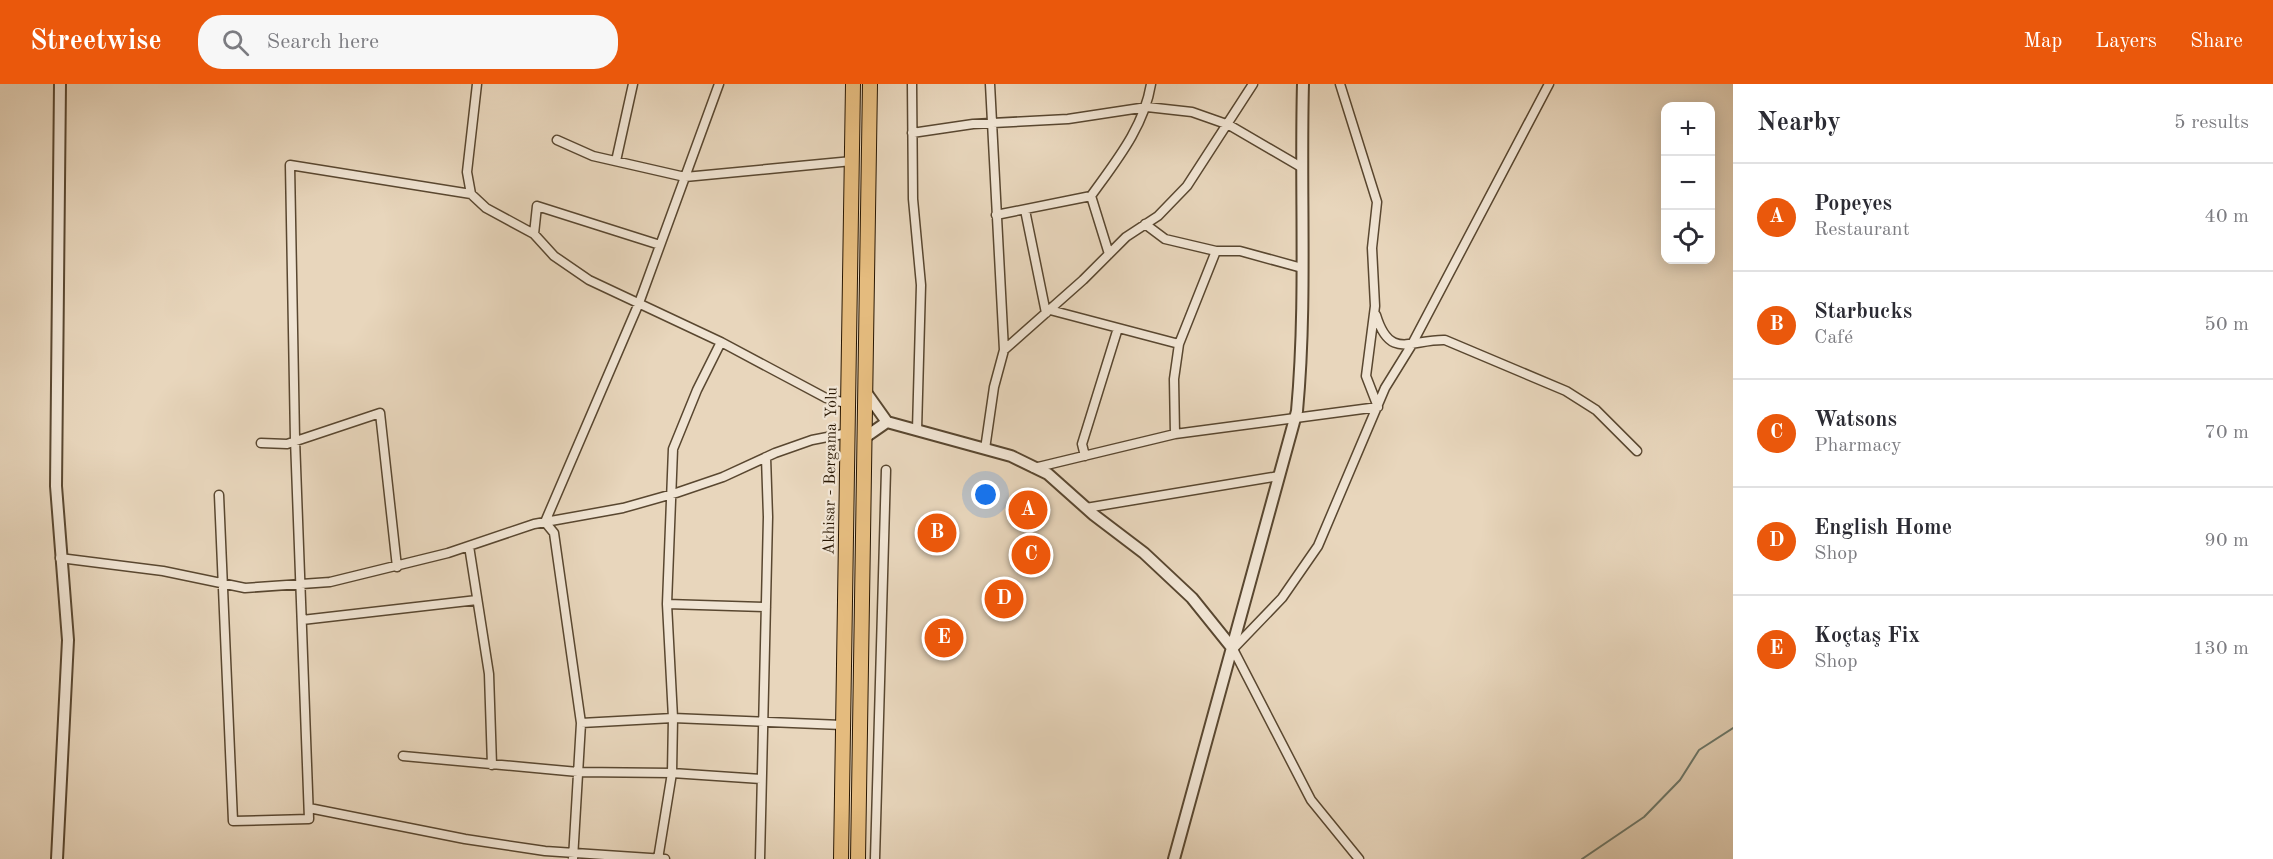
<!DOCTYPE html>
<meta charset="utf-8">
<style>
:root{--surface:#fff;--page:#f7f7f7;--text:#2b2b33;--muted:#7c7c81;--line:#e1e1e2;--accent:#ea580c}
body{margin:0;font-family:"Old Standard TT",serif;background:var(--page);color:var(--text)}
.controls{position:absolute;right:18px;top:18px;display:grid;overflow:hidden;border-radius:12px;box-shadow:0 3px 15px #0003}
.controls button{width:54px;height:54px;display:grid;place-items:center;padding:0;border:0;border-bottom:2px solid var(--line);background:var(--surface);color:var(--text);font:30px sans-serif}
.you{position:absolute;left:986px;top:411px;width:21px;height:21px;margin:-15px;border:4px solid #fff;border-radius:50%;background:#1a73e8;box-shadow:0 0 0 9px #1a73e833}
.badge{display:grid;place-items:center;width:39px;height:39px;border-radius:50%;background:var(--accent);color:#fff;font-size:20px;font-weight:700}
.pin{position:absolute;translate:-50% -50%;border:3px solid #fff;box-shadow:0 2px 6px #0006}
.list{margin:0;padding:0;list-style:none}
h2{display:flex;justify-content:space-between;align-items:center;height:78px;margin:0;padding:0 24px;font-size:26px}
h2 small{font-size:20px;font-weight:400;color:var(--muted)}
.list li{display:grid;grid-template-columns:39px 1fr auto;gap:18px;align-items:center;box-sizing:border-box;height:108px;padding:0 24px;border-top:2px solid var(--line)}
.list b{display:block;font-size:22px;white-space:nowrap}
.list p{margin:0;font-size:20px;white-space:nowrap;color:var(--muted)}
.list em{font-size:20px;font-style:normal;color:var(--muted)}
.icon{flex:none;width:33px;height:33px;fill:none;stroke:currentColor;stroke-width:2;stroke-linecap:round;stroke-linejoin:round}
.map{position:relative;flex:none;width:1733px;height:775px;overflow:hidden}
header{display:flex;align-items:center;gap:36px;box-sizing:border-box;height:84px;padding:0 30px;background:var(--accent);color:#fff}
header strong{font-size:28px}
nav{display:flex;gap:33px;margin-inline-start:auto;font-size:21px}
.search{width:420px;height:54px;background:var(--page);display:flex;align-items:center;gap:15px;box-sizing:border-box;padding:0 21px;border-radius:24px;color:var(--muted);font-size:22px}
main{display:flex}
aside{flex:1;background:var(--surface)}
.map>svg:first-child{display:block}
</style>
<header>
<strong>Streetwise</strong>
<div class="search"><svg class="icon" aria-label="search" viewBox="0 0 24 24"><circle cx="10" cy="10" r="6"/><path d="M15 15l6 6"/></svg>Search here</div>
<nav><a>Map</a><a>Layers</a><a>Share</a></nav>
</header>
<main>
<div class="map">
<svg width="1733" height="775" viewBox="0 0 1733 775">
<rect width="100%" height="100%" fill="#e8d6bc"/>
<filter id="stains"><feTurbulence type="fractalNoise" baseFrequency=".00333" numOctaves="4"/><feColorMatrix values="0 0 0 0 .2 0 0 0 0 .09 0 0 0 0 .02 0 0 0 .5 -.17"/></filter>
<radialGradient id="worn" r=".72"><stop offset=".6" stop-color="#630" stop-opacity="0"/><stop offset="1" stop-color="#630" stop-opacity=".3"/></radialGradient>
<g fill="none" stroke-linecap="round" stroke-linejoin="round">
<path stroke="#6b786b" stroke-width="2" d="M1582,775l62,-42 36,-37 19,-30 34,-22"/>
<g stroke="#594730" stroke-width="11">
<path id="minor" d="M477,0l-10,88 4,22 15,14 48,26 20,22 35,24 132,62 105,56 24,6
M912,0l1,115 8,86 -4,145
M990,0l14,266
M912,49l61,-9 95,-5 79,-12 45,5 37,13 72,42
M557,56l36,16 92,21 167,-16
M616,77l17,-77
M1091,112l18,58
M1025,126l21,103
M996,131l95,-19c25,-35 53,-69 60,-112
M1145,140l20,15 51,12
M534,150l3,-28 123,39
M1050,226l129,34
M1376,231c14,46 35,24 69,25l121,51 30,19 41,41
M1175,350l-1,-55 5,-35 37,-93h24l62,17
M261,359l26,1 93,-31 17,154
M985,365l9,-62 10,-37 79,-70 43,-43 32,-21 29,-30 66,-102
M1085,372l-3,-12 36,-116
M1034,384l141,-34 203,-27 -12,-31 9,-70 -3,-58 5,-46 -37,-118
M219,411l14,326 76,-2 -14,-380 -5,-274 181,29
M1086,424l193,-32
M469,462l20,128 3,91
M60,474l103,13 82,17 85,-6 118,-29 86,-29 89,-16 53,-15 47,-16 52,-24 37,-13 36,-7
M667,520l99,3
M302,536l175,-20
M581,639l92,-5 169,7
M403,672l175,16 94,1 89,6
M309,724l156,31 80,12 120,8
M573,775l8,-136 -27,-190 -9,-11 94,-219 80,-219
M658,775l14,-86 1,-55 -6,-114 6,-155 24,-59 24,-48
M760,775l8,-342 -2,-60
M875,775l11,-389
M1359,775l-48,-59 -78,-151 49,-51 36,-52 67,-158 26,-42 138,-262"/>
</g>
<g stroke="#594730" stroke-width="14">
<path id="tertiary" d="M865,307l22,31 124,34 37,18 46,41 50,38 48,45 41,51
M864,354l23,-16
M57,775l11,-219 -12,-154 4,-402
M1174,775l123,-448c10,-109 3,-218 6,-327"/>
</g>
<g stroke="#291702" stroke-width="16">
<path id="primary" d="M841,775l12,-775
M858,775l12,-775"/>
</g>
<use href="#minor" stroke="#f0e4d3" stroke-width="8"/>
<use href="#tertiary" stroke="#f0e4d3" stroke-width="10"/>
<use href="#primary" stroke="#e4bb7e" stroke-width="14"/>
</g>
<g text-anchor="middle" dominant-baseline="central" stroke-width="4.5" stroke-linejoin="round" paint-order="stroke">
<g font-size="16" fill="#291702" stroke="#f0e4d3">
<text transform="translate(831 387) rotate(-89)">Akhisar - Bergama Yolu</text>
</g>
</g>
<rect width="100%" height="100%" filter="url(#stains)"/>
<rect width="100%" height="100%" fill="url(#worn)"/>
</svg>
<div class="controls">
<button>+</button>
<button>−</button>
<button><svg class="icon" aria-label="locate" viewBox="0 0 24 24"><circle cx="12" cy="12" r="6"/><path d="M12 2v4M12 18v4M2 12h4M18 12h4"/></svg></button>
</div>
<div class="you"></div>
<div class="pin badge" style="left:1028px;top:426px">A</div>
<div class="pin badge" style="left:937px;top:449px">B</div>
<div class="pin badge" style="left:1031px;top:471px">C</div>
<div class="pin badge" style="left:1004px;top:515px">D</div>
<div class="pin badge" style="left:944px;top:554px">E</div>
</div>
<aside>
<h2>Nearby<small>5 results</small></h2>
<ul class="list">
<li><span class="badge">A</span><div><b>Popeyes</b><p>Restaurant</p></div><em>40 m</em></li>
<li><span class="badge">B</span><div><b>Starbucks</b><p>Café</p></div><em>50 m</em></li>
<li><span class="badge">C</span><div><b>Watsons</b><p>Pharmacy</p></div><em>70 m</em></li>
<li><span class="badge">D</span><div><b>English Home</b><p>Shop</p></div><em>90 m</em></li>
<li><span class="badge">E</span><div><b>Koçtaş Fix</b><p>Shop</p></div><em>130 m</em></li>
</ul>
</aside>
</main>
